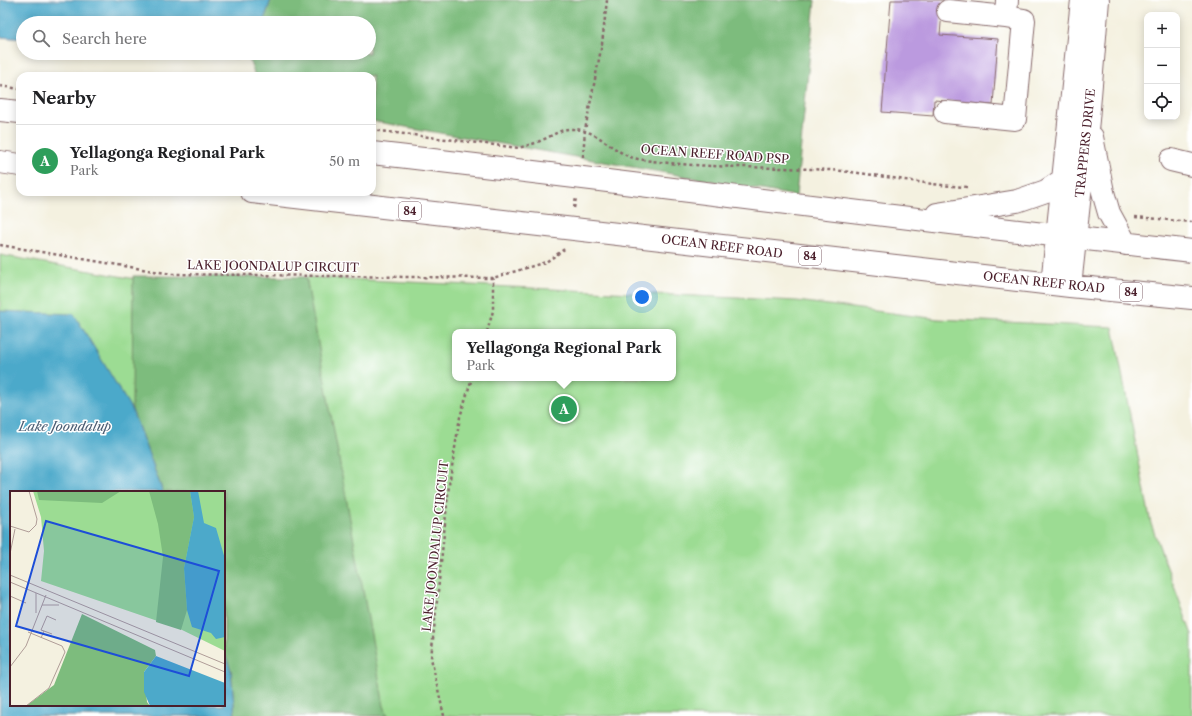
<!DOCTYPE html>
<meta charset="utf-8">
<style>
:root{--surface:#fff;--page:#f2f2f2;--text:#202124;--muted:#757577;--line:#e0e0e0;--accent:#b45309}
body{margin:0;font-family:"Libre Caslon Text",serif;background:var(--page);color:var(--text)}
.controls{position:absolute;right:12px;top:12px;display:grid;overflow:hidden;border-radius:8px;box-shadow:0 2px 10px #0003}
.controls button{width:36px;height:36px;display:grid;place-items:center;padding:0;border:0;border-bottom:1px solid var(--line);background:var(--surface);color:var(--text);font:20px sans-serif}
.you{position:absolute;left:642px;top:297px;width:14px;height:14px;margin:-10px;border:3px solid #fff;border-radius:50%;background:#1a73e8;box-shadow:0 0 0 6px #1a73e833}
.badge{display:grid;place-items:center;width:26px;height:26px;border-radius:50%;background:var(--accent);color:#fff;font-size:13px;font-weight:700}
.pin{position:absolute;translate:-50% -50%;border:2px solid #fff;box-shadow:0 1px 4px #0006}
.popup{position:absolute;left:452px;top:329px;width:224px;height:52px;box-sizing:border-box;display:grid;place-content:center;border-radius:8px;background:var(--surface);filter:drop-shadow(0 1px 3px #0005);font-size:13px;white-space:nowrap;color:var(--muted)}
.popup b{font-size:15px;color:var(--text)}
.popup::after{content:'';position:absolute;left:50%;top:100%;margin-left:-8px;border:8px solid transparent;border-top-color:var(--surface)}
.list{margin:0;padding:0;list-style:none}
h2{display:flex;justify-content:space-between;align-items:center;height:52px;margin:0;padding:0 16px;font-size:17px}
h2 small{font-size:13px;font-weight:400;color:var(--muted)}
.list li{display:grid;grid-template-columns:26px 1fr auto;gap:12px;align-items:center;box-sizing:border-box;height:72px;padding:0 16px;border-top:1px solid var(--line)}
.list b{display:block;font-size:15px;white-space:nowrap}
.list p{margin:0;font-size:13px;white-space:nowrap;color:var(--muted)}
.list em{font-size:13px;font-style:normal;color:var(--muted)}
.icon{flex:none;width:22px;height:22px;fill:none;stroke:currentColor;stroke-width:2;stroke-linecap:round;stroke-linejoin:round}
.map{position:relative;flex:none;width:1192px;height:716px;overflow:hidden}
.search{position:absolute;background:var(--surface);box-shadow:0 2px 10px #0003;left:16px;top:16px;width:360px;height:44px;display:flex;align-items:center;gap:10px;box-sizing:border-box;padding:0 14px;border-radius:22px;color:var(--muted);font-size:15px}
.panel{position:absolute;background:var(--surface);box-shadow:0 2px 10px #0003;left:16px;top:72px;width:360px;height:124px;border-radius:12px}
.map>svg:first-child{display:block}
</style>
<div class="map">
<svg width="1192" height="716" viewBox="0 0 1192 716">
<rect width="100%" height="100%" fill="#fff"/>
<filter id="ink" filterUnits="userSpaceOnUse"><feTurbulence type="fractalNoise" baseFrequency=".025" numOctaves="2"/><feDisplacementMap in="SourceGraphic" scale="8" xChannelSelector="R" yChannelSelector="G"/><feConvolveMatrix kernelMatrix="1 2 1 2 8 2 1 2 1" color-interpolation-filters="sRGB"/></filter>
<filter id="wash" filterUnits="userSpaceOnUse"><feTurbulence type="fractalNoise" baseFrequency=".012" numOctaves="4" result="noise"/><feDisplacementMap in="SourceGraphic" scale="16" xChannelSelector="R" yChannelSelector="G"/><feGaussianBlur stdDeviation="0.9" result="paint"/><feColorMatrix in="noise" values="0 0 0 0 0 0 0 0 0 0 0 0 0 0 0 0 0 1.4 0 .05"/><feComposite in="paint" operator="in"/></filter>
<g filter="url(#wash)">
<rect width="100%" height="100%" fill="#f4f1e0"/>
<path fill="#9cdc93" stroke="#737e5f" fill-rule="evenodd" d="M0,255l158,28 150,6 -2,-12 491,24 141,18 175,8 38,197 41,111v81h-1192zM455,332h218v46h-218zM11,492h213v213h-213z"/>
<path fill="#7dbc7d" stroke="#646e54" d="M271,0h544l-19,196 -424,-75v-45h-117l-6,-17 3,-6h117v-30h-106z
M133,276l173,1 78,429 4,10h-153l-4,-46 -7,-18v-160h-61l-31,-82z"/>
<path fill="#4ca9ca" stroke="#4b647a" d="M0,0h271l-8,23h-240v16l-23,-2z
M180,53h72l-3,6z
M0,311l74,3 58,96 31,82h-152v213h213v-53l7,18 4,46h-235z"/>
<g id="blocks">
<path fill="#bb9adf" d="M891,0h52l-3,35 58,4 -5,66 -59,-5 -1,16 -51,-4z"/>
</g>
</g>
<g filter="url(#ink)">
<use href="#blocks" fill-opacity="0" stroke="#86686a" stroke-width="1"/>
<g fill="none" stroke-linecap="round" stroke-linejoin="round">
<g stroke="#86686a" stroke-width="24">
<path id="minor" d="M948,11l58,6 1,-17
M945,112l70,7 9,-99 -18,-3
M1171,160l21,5"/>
</g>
<g stroke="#86686a" stroke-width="24">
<path id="major" d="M0,110l20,2
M1092,137l11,55 6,21 17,31
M372,153c273,31 546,68 820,98
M0,162l20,3
M252,192l818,94 122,12
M937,214l80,-13 29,-10 18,-12
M1052,284l30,-284
M1070,286l18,-166 10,-120"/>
</g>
<path stroke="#86686a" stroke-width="2.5" stroke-dasharray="3 3" stroke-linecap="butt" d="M0,86l20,3
M372,130l147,18c8,-3 16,-4 23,-8 11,-4 19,-12 31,-11 26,0 41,26 65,30 62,10 128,7 191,11 46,3 92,15 138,17
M583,157l2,-27 17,-86 5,-44
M574,208l2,-10
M1135,217l57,5
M0,245l171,29 322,4 53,-16 20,-14
M487,332l6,-21v-33
M444,716l-13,-58 18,-173 11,-68 12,-39"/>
<use href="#minor" stroke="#fff" stroke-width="22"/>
<use href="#major" stroke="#fff" stroke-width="22"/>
</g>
</g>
<g text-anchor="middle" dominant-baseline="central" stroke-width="3" stroke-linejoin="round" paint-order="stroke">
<g fill="#fff" stroke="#80626b" stroke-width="1">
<rect x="399" y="202" width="22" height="18" rx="3"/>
<rect x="799" y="247" width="22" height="18" rx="3"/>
<rect x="1120" y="283" width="22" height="18" rx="3"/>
</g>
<g font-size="11" font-weight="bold" fill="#4a1f2b">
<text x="410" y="211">84</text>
<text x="810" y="256">84</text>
<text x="1131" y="292">84</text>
</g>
<g font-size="12" fill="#4a1f2b" stroke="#fff">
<text transform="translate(1085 143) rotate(-84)">TRAPPERS DRIVE</text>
<text transform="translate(715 154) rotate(4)">OCEAN REEF ROAD PSP</text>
<text transform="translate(722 246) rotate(7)">OCEAN REEF ROAD</text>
<text transform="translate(273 266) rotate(1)">LAKE JOONDALUP CIRCUIT</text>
<text transform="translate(1044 282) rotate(6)">OCEAN REEF ROAD</text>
<text transform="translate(435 546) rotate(-84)">LAKE JOONDALUP CIRCUIT</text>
</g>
<g font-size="13" font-style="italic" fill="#4b5d73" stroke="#fff">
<text x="65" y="426">Lake Joondalup</text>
</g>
</g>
<g transform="translate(10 491)">
<rect width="215" height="215" fill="#f4f1e0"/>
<path d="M23,0h192v160l-47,-23 -137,-47 3,-30 -3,-34z" fill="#9cdc93"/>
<path d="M27,0h84l-19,12 -63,-3zM139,0h41l4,26 -10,51 3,42 -6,20 -25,-8 7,-65 -5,-33zM72,123l73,36 1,6 -12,16 3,30 3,4h-124l28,-21z" fill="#7dbc7d"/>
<path d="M180,0h8l6,32 12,5 9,31v78l-9,2 -5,-6 -19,-6 -5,-17 -3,-42 10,-51zM146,165l69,27v23h-75l-6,-14v-20z" fill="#4ca9ca"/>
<path fill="none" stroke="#b09d98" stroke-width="1" d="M0,35l19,6 7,-7 1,-6 -8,-28M0,63l5,-25M0,84l215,89M0,91l215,90M26,102v20M0,105l16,7M32,114h17M34,140l-3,-1 6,-14 9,4M31,147l3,-7 8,3M0,176l16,-21 20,-51M16,215l23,-18 16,-36 -3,-6 -34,-14"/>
<path fill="#1d4ed8" fill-opacity="0.15" stroke="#1d4ed8" stroke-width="2" d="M36,30l173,50 -30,105 -173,-50z"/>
<rect width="215" height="215" fill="none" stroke="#4a1f2b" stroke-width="2"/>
</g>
</svg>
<div class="controls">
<button>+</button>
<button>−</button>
<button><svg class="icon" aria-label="locate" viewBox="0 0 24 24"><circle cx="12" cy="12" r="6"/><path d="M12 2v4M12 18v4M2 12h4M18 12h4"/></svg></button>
</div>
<div class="you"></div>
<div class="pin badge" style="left:564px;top:409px;background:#2e9e5b">A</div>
<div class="popup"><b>Yellagonga Regional Park</b>Park</div>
<div class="search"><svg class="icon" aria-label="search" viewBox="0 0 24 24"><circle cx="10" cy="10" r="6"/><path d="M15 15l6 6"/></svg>Search here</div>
<section class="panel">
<h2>Nearby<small></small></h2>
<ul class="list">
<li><span class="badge" style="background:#2e9e5b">A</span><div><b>Yellagonga Regional Park</b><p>Park</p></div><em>50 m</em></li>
</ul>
</section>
</div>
